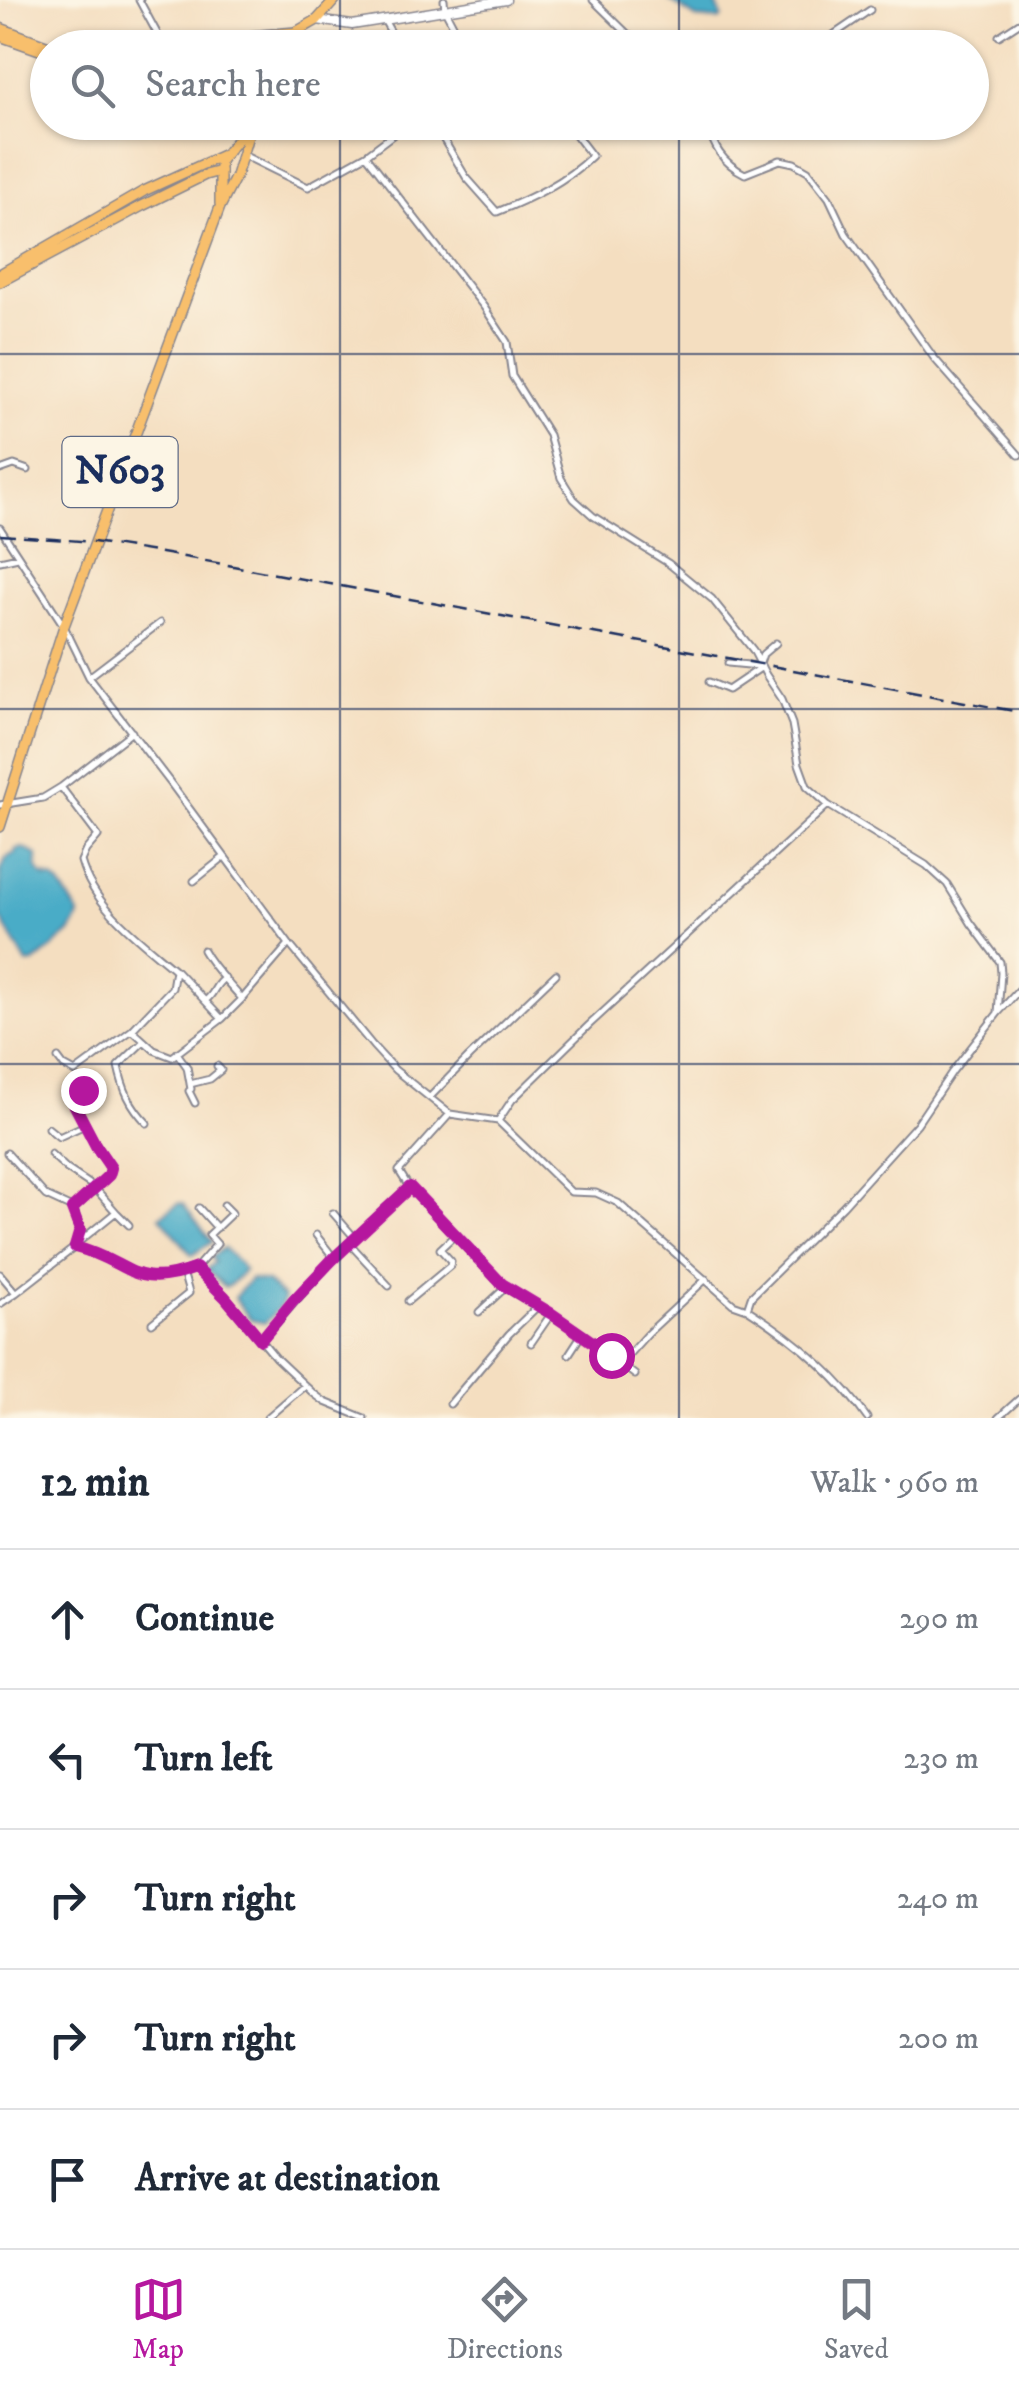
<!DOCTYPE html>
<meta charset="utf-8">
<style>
:root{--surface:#fff;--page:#f6f6f7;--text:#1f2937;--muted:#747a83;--line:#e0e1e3;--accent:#b5179e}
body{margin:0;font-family:"IM FELL DW Pica",serif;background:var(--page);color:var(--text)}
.stop{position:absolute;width:30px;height:30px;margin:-22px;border:8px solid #b5179e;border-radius:50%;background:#fff}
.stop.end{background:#b5179e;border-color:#fff;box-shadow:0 2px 10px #0008}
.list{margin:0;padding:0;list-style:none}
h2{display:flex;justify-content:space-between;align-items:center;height:130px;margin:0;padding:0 40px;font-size:42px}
h2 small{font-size:32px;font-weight:400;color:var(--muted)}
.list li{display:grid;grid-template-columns:65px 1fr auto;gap:30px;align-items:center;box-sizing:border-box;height:140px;padding:0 40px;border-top:2px solid var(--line)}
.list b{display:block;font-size:38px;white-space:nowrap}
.list em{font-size:32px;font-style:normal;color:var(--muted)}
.icon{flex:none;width:55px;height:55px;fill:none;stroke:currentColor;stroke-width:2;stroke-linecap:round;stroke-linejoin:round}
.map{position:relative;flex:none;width:1019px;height:1418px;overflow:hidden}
.search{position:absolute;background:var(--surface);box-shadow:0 2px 8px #0004;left:30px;right:30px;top:30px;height:110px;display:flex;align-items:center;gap:25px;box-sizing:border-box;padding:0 35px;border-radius:55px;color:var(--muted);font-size:38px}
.sheet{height:830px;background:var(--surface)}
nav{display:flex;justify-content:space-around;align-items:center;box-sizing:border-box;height:140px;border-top:2px solid var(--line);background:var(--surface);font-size:28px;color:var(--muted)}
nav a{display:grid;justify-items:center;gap:5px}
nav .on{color:var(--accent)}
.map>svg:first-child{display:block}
</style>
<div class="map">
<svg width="1019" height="1418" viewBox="0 0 1019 1418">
<rect width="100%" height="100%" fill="#fcf5e5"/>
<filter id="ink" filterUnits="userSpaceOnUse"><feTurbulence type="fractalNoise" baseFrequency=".01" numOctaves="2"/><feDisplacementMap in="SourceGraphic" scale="20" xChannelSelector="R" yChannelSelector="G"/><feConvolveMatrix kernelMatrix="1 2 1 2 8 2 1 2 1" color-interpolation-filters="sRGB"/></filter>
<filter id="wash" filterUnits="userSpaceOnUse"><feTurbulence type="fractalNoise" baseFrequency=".0048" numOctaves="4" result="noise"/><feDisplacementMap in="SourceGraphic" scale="40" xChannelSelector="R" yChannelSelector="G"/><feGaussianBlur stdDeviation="2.25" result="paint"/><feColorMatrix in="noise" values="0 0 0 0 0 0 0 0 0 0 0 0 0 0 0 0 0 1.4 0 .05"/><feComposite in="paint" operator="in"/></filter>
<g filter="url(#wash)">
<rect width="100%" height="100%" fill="#f4dec0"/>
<path fill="#48acc7" stroke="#326e92" stroke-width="2.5" d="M669,0h45l8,17 -3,3 -23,-2z
M23,848l14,7v12l6,10 4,-1v3l5,-1 8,7 19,29c0,8 -6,12 -9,19l-36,30 -7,1 -27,-47v-44l6,-15 9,-5 1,-4z
M179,1203l4,1 29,38 -20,13 -32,-39z
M224,1248l18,19 2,4 -14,14 -5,2 -18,-18 8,-7 -4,-5z
M250,1279l17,3 17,16 -1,5 -18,20 -14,-3 -17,-22z"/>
</g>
<g filter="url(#ink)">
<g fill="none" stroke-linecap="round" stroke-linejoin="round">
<g stroke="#88868f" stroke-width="9">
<path id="minor" d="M139,0l26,48
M444,0l1,10 20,38
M593,0l49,48
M384,20l16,28
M999,36l20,-13
M614,48l15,-13
M814,48l56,-38
M433,122l33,55 31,35c35,-14 68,-30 95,-56l-26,-34
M706,122c8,25 15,40 39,52l35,-14 14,3 14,8 21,27 17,36 88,124 85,97
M868,122l3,11
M243,155l65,32 58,-32 118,152 23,35 5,34 37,59 12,43 13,21 19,17 75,47 44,36 41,51 13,25 16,24 10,25 7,40 8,22 21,19 -239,220 -77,75 -14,21
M366,155l44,-33
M0,470l14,-5 14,5
M0,528l64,98 25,51 83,108 117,159 84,102 22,24 55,44 48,7 73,71 25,1 22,10 115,101 14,5 4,-12 92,-91 74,-82 35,-52 46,-59 3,-40 -1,-11 -29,-39 -24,-39 -21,-19 -98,-60
M0,561l18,-4
M728,663l31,3
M760,663l3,-9 13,-11
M89,677l71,-54
M709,682l19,8 34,-23
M61,787l37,49 -12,14 -5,11c13,47 58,78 94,109l-3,18 -40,42 22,20 18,7 50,-38 20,-20 47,-55
M0,805l43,-7 18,-11 71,-55
M194,881l30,-24
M203,950c11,20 25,32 39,49
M176,970l46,49
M206,1000c9,-6 8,-16 19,-22
M998,1013l21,-23
M144,1041l-26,25c5,23 12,40 29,57
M177,1053l10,14 4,22 -2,2 6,12
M58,1058l6,8 11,6 57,-42
M190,1084l20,-5 11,-9 -4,-4
M70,1085c7,30 23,57 41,83l-2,7 -36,34 7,21 -5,17
M430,1097l39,-40 87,-83
M75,1101l8,-12
M48,1128l11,9 26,-12
M7,1153l39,43 26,12
M51,1154l16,15 27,18 22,25 -36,29
M409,1187l93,98 80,49 53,41
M199,1208l18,20
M117,1213l12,12
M333,1213l21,24
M316,1235l18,23
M350,1244l39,42
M196,1268l21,-24 -8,-9 23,-22 -8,-8
M0,1274l16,19 59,-46c54,14 58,45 121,21l29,29 51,61 37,35 12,9 39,16
M408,1301l42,-35 1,-5 -11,-12 16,-15
M0,1304l16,-11
M747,1309c44,28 90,65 120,109
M479,1312l27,-25
M152,1323l37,-30 -6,-21
M261,1340l71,-80 77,-73 -10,-16 51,-57
M531,1343l20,-29
M569,1354l13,-20
M621,1363l26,-29 59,-55
M450,1404l59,-70 29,-28
M267,1418l37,-32
M998,1418l21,-19"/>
</g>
<g stroke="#88868f" stroke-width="11">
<path id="tertiary" d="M317,20l35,5 154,-25"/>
</g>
<g stroke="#88868f" stroke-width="12">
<path id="primary" d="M0,274l144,-83 79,-36
M0,282l142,-76 63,-31 15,-4"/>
</g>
<g stroke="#88868f" stroke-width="12">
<path id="trunk" d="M0,28l54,20
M0,36l48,17
M200,48l49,-12 47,-4
M235,48l15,-4 7,-7
M280,48l16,-16 21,-12 18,-20
M220,204v-43l29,-36
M0,827l64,-201 156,-419 16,-31 16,-54"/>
</g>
<use href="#minor" stroke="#fff" stroke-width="5"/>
<use href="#tertiary" stroke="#fff" stroke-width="8"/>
<use href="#primary" stroke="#f8bf6c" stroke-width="9"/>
<use href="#trunk" stroke="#f8bf6c" stroke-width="9"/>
<path stroke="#1b2f5e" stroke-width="2.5" stroke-dasharray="15 8" stroke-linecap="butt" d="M0,535l94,7 85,14 840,156"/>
</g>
</g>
<g fill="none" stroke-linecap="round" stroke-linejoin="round" filter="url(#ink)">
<path stroke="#b5179e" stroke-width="12" d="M83,1090l-9,14 22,42 15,22 -2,7 -37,34 8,21 -5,17c55,14 57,45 121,21l29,29 36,43 33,-40 38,-40 78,-73 92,97 50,30 59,41"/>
</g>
<path fill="none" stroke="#1b2f5e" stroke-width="2.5" stroke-opacity="0.55" d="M340,0v48M679,0v48M340,122v1296M679,122v1296M0,354h1019M0,709h1019M0,1064h1019"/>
<g text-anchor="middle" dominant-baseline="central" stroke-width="8" stroke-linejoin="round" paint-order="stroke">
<rect fill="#fcf5e5" stroke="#5e6a86" stroke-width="2.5" x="62.5" y="437" width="115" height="70" rx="8"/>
<g font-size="40" font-weight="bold" fill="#1b2f5e">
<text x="120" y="472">N603</text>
</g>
</g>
</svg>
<div class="stop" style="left:611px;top:1355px"></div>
<div class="stop end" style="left:83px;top:1090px"></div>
<div class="search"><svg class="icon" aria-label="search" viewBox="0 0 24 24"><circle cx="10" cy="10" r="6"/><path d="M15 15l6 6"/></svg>Search here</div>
</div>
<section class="sheet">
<h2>12 min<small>Walk · 960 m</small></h2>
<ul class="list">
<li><svg class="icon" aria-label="ahead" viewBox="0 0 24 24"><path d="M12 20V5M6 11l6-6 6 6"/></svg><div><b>Continue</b></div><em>290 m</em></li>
<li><svg class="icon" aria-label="left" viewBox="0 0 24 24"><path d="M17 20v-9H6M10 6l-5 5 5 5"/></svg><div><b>Turn left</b></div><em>230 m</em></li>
<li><svg class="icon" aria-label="right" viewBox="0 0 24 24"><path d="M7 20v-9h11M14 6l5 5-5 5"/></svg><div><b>Turn right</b></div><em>240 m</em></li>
<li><svg class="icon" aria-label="right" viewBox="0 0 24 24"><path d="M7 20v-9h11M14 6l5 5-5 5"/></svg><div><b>Turn right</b></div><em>200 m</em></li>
<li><svg class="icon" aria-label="arrive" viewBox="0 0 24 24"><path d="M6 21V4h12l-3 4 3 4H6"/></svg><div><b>Arrive at destination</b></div></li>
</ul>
</section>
<nav>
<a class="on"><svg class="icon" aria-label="map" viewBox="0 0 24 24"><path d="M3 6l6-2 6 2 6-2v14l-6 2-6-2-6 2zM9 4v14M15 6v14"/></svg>Map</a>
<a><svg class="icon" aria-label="directions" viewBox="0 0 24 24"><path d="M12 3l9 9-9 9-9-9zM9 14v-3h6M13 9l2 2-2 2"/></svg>Directions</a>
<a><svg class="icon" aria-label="saved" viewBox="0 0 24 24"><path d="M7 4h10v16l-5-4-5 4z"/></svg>Saved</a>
</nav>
